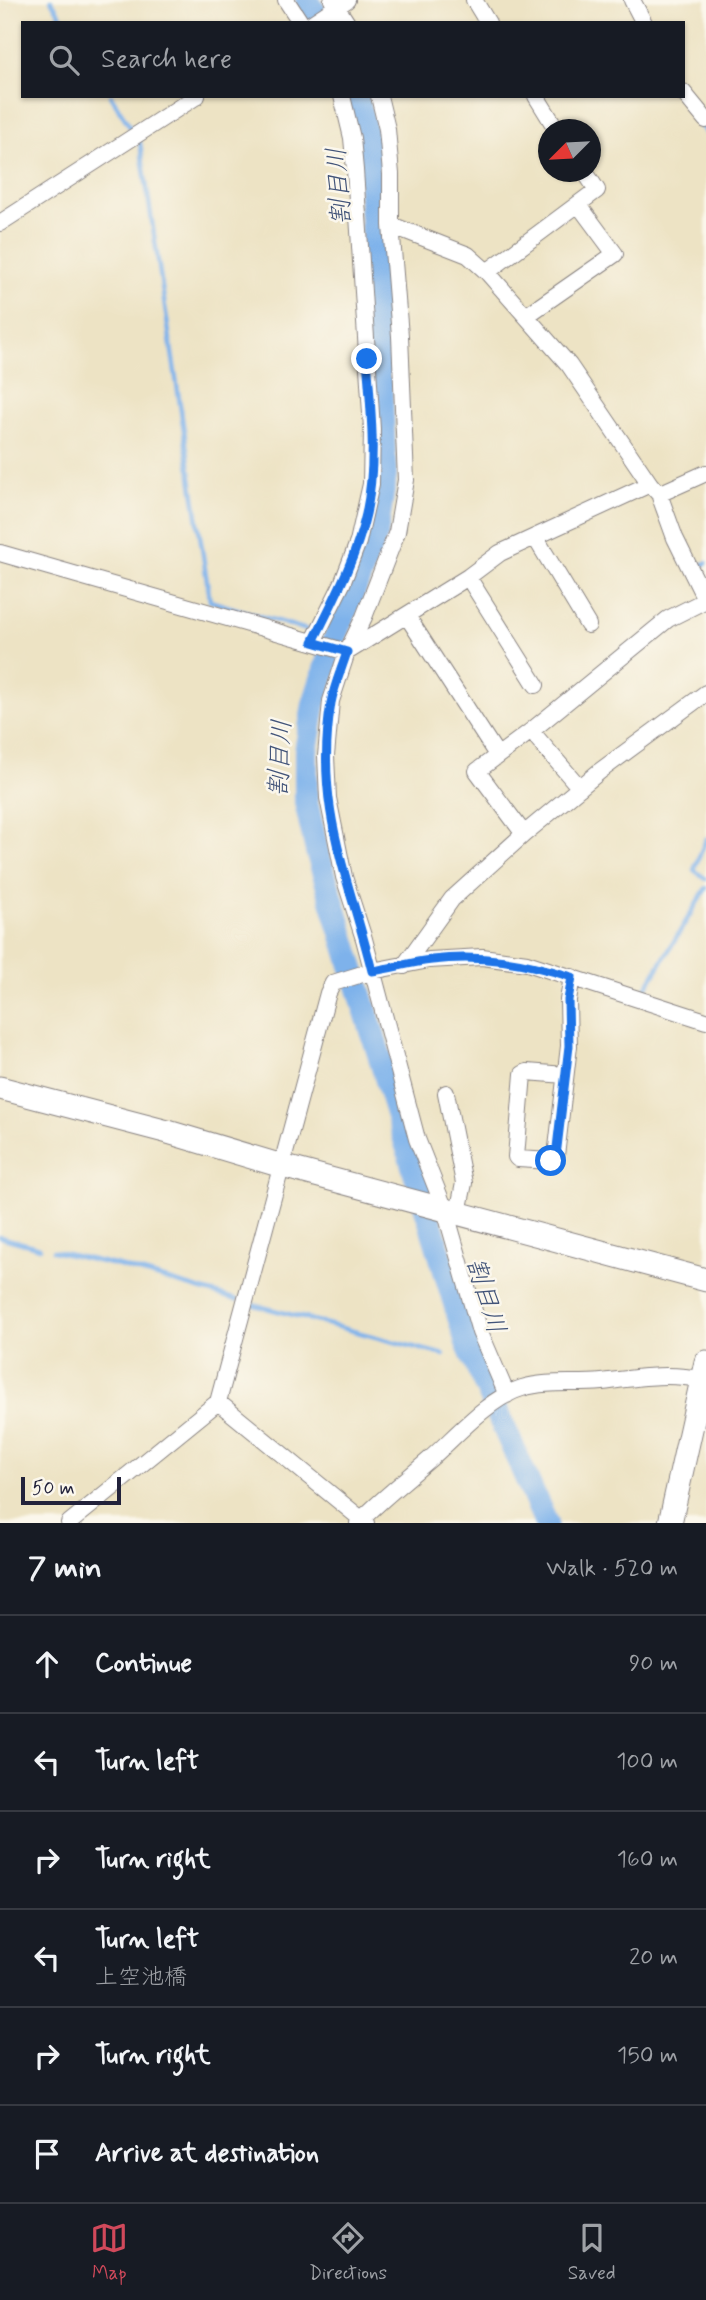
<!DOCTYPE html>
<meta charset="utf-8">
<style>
:root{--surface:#171b24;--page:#20242c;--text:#f1f3f6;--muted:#9ea1a6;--line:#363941;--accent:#d1495b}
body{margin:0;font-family:Mynerve,"Klee One",sans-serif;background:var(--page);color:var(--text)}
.compass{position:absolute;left:538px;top:119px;width:63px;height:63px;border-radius:50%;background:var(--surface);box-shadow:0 2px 5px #0004;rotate:246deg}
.scale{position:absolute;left:21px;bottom:18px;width:100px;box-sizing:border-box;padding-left:7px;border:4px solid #22223b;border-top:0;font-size:19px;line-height:24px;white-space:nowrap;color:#22223b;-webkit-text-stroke:5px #fbf7ec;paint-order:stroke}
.stop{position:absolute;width:21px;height:21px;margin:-16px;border:5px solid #1a73e8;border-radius:50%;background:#fff}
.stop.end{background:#1a73e8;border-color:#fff;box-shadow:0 2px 7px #0008}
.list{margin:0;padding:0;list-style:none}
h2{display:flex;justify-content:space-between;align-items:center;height:91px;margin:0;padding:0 28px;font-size:30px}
h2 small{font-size:23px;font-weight:400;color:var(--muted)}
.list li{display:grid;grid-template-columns:46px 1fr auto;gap:21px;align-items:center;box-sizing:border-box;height:98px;padding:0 28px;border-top:2px solid var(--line)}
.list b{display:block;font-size:26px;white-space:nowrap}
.list p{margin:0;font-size:23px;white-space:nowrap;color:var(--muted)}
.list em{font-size:23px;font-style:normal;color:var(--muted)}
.icon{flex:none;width:38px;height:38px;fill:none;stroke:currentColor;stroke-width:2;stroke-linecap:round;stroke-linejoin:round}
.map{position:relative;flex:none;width:706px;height:1523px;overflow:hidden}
.search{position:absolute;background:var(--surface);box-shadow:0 2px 5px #0004;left:21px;right:21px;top:21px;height:77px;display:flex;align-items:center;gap:18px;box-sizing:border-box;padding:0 24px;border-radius:0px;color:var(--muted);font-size:26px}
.sheet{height:679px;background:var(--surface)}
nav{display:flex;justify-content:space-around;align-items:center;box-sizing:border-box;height:98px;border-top:2px solid var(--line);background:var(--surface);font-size:19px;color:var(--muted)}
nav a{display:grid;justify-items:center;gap:4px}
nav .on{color:var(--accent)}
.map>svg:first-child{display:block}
</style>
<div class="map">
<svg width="706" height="1523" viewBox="0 0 706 1523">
<rect width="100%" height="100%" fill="#fbf7ec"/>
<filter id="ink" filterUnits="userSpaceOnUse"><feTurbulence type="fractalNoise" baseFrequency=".0143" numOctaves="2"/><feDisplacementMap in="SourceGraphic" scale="14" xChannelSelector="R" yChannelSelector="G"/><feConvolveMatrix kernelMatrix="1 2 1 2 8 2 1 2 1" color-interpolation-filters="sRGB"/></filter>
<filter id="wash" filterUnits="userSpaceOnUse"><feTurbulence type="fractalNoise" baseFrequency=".00686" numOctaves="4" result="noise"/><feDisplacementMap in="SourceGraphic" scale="28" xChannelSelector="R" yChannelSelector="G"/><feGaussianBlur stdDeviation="1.57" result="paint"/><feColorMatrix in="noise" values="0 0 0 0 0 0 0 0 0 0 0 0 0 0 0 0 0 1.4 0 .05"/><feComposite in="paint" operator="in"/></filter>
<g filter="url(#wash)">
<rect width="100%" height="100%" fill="#ede3c4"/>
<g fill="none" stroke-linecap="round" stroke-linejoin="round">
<path stroke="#7eb2eb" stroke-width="4.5" d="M51,0l14,23
M111,96l29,47 70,458 97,29
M698,123l8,10
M694,569l12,-6
M329,637l6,1
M706,839l-12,31 12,9
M643,993l63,-105
M0,1237l40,11
M53,1251l66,15 118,34
M251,1304l193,51
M460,1349l7,-6"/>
<path stroke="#7eb2eb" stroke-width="24" d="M307,0l15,23
M357,96l11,45 17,334 -9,60 -41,103 -21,66 -8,47v51l11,49 150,492 79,180"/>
</g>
</g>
<g filter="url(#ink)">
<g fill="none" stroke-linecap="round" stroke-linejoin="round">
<g stroke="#888280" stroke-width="18">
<path id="street" d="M286,0l15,23
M332,0l15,23
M474,0l14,23
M632,0l12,23
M312,23l35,-23
M683,92l23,28
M379,96l8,33 4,45v51l9,111 6,144 -9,52 -33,85 -17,35 -16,49 -5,55 2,42 16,79 20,62 53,200 28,71 35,122 27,63
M536,96l21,34
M0,223l197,-127
M391,225l77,30 19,17 82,93 81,119 9,10 16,44 31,63
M487,272l110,-82 -12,-18
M526,316l89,-62 -37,-50
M659,494l47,-21
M535,537l53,88
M0,553l347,99
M468,577l68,108
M407,616l90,139
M313,642l29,-58 16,-42 13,-58 1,-55 -17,-259 -3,-32 -10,-42
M347,652l121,-75 32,-24 150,-69
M531,731l49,57
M524,834l-47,-63 54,-40 137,-112 38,-19
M404,966l48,-67 72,-65 76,-63 106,-78
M565,1075l-38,-3 -4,2 -7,83 2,2 33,2 5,-5 13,-110 -1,-46 4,-23
M446,1093l18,90 -6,30
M218,1402l148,121
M69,1523l149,-121 110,-409 5,-10 39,-12 57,-11 53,-3 45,6 179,58
M358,1523c22,-23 48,-43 72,-64 26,-23 59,-61 92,-71 26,-8 53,-3 80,-6 33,-4 67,-10 100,-2"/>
</g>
<g stroke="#888280" stroke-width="25">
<path id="secondary" d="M0,1088l168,44 114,34 424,114
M670,1523l36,-161"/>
</g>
<use href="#street" stroke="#fff" stroke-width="16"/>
<use href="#secondary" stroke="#fff" stroke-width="23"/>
</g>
</g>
<g fill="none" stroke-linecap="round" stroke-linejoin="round" filter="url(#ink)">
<path stroke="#1a73e8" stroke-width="9" d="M367,359c4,51 10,104 -1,155 -10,45 -33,87 -53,128l34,10c-5,16 -13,34 -16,51 -17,104 17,171 41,268 20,-3 40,-9 60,-11 51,-6 92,2 140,17l-4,23 1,46 -13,110 -5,5"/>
</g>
<g text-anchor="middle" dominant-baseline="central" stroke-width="5" stroke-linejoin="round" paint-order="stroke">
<g font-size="26" font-style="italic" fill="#425479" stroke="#fbf7ec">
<text transform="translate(340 186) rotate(-94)">割目川</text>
<text transform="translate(281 758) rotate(-87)">割目川</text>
<text transform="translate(485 1296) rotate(73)">割目川</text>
</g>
</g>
</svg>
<svg class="compass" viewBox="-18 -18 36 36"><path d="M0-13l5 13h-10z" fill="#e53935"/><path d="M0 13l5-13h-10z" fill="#9ea1a6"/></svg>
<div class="scale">50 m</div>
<div class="stop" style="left:551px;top:1161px"></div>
<div class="stop end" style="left:367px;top:359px"></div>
<div class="search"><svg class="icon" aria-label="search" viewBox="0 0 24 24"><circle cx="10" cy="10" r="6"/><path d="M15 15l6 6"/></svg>Search here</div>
</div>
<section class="sheet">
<h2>7 min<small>Walk · 520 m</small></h2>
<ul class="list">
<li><svg class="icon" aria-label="ahead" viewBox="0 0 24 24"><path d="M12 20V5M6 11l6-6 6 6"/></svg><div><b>Continue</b></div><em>90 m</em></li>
<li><svg class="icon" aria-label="left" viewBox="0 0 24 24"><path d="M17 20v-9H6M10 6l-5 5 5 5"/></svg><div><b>Turn left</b></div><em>100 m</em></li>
<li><svg class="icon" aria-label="right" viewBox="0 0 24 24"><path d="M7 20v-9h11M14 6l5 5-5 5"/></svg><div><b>Turn right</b></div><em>160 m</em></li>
<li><svg class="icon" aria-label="left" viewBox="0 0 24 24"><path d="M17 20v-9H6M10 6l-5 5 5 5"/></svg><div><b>Turn left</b><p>上空池橋</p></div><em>20 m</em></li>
<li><svg class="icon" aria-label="right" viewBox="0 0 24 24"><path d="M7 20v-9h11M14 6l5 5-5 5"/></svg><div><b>Turn right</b></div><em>150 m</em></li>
<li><svg class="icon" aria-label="arrive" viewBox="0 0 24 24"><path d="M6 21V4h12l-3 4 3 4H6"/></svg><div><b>Arrive at destination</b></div></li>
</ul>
</section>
<nav>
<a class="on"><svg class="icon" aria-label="map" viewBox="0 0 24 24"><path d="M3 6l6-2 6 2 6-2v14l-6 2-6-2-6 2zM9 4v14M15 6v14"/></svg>Map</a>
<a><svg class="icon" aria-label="directions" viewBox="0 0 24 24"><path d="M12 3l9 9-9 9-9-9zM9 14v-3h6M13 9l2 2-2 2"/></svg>Directions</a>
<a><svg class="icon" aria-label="saved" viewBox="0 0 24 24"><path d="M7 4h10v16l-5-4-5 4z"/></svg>Saved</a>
</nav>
